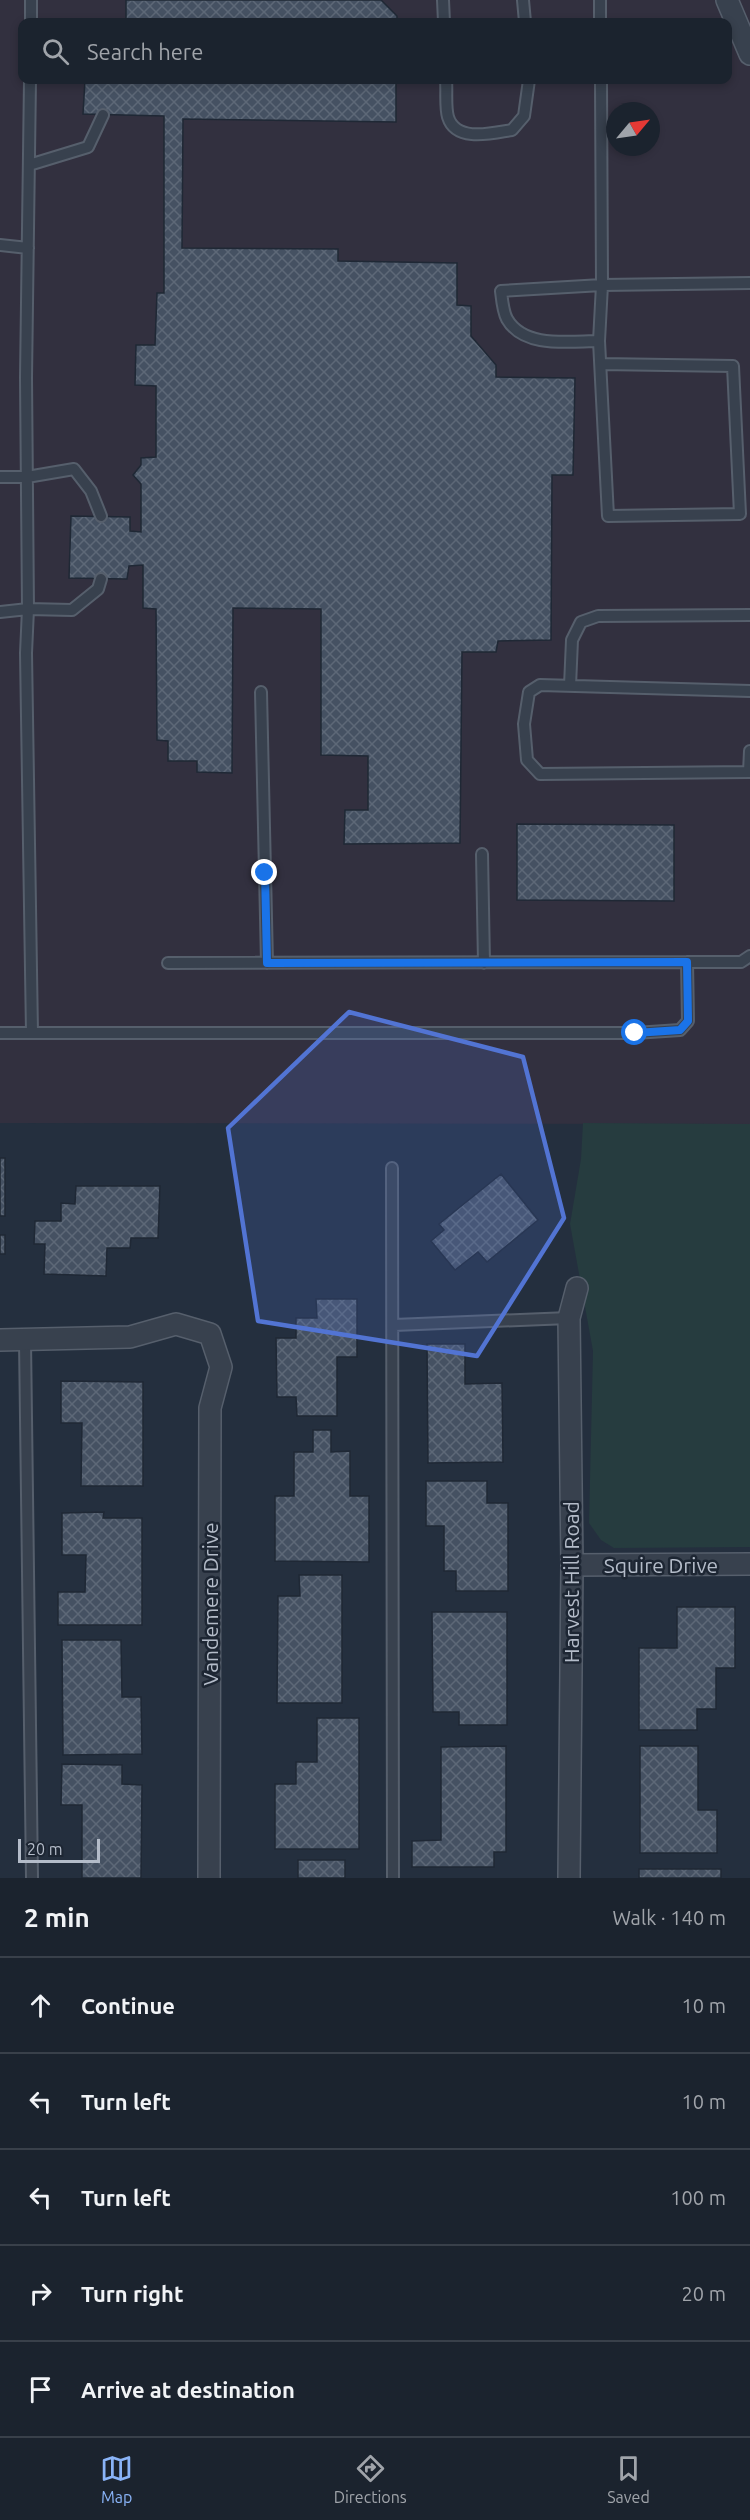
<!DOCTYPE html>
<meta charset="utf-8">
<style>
:root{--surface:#1b232e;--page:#242b36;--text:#f1f3f6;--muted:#a0a4aa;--line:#39404a;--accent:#8ab4f8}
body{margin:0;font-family:Ubuntu,sans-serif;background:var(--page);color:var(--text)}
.compass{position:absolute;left:606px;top:102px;width:54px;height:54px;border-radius:50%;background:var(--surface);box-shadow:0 3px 9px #0003;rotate:61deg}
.scale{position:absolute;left:18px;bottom:15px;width:82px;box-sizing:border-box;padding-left:6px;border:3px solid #b4bcc9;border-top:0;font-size:16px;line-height:21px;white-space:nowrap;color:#b4bcc9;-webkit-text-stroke:4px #1d2633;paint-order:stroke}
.stop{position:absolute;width:18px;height:18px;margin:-14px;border:4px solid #1a73e8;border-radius:50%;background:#fff}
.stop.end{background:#1a73e8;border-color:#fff;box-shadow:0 2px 6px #0008}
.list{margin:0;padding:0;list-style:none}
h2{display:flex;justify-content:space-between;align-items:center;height:78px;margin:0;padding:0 24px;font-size:26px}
h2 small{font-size:20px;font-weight:400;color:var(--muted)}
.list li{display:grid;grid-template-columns:39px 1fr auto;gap:18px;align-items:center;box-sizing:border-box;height:96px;padding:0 24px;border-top:2px solid var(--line)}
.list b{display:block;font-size:22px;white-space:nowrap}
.list em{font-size:20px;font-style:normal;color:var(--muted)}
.icon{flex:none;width:33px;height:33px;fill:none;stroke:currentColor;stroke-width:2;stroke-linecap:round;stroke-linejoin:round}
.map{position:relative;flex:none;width:750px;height:1878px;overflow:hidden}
.search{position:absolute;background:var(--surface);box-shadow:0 3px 9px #0003;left:18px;right:18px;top:18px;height:66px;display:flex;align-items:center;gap:15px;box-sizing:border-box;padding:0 21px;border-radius:12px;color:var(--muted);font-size:22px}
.sheet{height:558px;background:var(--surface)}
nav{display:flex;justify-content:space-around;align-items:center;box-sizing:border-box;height:84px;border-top:2px solid var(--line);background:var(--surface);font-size:16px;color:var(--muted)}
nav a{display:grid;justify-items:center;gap:3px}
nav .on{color:var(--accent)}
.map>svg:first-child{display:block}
</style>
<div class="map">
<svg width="750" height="1878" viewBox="0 0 750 1878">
<defs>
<pattern id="building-cross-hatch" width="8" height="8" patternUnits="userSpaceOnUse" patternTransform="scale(1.5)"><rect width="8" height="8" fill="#455162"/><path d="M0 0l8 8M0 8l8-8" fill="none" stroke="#5d6877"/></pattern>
</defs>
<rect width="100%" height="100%" fill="#242f3e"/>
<path fill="#32303f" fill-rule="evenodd" d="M0,0h750v1124l-750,-1zM22,22h706v58h-706zM615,111h36v36h-36z"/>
<path fill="#263c3f" d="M583,1123l167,1v423l-136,1 -13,-8 -12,-17 4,-172 -23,-127 11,-65z"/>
<path fill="url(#building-cross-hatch)" stroke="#1f2835" stroke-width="1.5" d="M126,0h255l16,16v6h-271z
M85,80h311v42l-213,-3 -1,129 156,1v12l119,2v42l14,1v30l25,29v12l79,1 -2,97h-21l-1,165 -53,1 -2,11h-34l-2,191 -116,1 1,-34h23v-54l-47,-1v-146l-88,-1 -1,165 -35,-1v-11h-29v-20l-11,-1 -1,-131 -13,-1v-43l-14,1 -2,13 -58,-1 2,-62 59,1v14l11,1v-48l-8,-9 8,-10v-7l15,-1v-71l-21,-1 1,-40h19l2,-52h7v-177l-81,-2z
M517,824l157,1v76l-157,-1z
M0,1158h5v58h-5z
M501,1174l37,46 -51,42 -9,-10 -23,18 -24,-29 13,-11 -5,-6z
M76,1186h84l-2,52h-27l-1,10h-23l-1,28 -62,-2 1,-30h-11l1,-23h26v-18l14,1z
M0,1235h5v19h-5z
M316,1299h41v58h-20v59h-40l-1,-19h-19l-1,-59h20v-20h21z
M427,1344h38v40l37,-1 1,79 -75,1z
M61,1381l82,1v104h-62l1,-63h-21z
M313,1430h18v22l19,-1v45h19v66l-94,-1v-65h19v-44h19z
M426,1481h61v22h21v88h-52v-20h-12v-45h-18z
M104,1512l-1,6h39v107h-84v-33h27l1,-37h-24v-42z
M299,1575h43v128h-65l1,-107h22z
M677,1607h58v61h-19v41h-19v21h-58v-82h38z
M432,1612h75v113h-48v-13h-26z
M62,1640h59l1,57h19l1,57 -79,1z
M317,1718h42v131h-84v-65h21v-22h21z
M506,1746v106h-12v15h-82v-26l29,-1v-93z
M640,1746h58v64h19v43h-77z
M62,1764l60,1v19l20,1 -1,93h-59v-73h-21z
M298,1860h47v18h-47z
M639,1869h82v9h-82z"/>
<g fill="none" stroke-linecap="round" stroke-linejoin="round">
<g stroke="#565f6c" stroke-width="14">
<path id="lane" d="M443,0l1,22
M523,0l2,22
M600,0v22
M31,22v-22
M30,80l-4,298 2,231 -2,44 6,380h603l45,-3 8,-9 -1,-59h54l9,-6
M446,80c1,11 -1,27 2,37 8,26 45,16 64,13l12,-14 5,-36
M601,80l1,205 -3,56c-28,0 -75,8 -92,-22 -4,-7 -5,-19 -6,-28l101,-6 148,-2
M29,165l59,-18 15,-32
M0,245l28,3
M599,341l9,175 132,-2 -7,-148 -132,-2
M0,477h27l47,-8 17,22 10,25
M0,612l28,-3 44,1 26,-21 3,-10
M570,686l2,-46 9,-18 17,-6 152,-1
M750,691l-210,-6 -11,7 -5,32 3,36 13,14 210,-2
M261,692l6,271
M749,772l1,-21
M482,854l2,109
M168,963l519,-1
M0,1033h32
M392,1168l1,710
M394,1325l175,-7
M25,1341l7,537"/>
</g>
<g stroke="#565f6c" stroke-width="24">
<path id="street" d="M727,0l23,54
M0,1340l130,-3 46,-13 34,10 11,33 -11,41 -1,470
M572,1565l178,-1
M569,1878l3,-313 -3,-247 8,-30"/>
</g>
<use href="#lane" stroke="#38414e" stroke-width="10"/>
<use href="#street" stroke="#38414e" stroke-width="21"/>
</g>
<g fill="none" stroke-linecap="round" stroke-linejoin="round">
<path stroke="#1a73e8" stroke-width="8" d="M265,873l2,90 420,-1 1,59 -8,9 -45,3"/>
</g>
<path fill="#5274d3" fill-opacity="0.2" stroke="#5274d3" stroke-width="4.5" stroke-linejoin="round" d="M349,1012l174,45 41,161 -87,138 -219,-35 -30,-193z"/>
<g text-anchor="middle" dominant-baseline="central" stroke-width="5" stroke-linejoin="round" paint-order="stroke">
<g font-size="21" fill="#b4bcc9" stroke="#1d2633">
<text x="661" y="1565">Squire Drive</text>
<text transform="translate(571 1582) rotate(-90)">Harvest Hill Road</text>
<text transform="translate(210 1604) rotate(-90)">Vandemere Drive</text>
</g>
</g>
</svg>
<svg class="compass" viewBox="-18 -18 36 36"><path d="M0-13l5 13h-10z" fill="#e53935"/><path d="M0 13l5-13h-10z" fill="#a0a4aa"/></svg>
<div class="scale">20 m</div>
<div class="stop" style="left:635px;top:1033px"></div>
<div class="stop end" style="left:265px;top:873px"></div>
<div class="search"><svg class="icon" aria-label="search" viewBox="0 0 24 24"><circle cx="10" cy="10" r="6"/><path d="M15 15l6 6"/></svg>Search here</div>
</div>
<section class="sheet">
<h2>2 min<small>Walk · 140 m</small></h2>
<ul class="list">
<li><svg class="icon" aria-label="ahead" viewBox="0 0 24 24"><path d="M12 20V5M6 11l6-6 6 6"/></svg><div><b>Continue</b></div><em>10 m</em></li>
<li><svg class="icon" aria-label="left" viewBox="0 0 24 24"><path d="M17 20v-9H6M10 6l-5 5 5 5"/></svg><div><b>Turn left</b></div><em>10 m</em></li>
<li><svg class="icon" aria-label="left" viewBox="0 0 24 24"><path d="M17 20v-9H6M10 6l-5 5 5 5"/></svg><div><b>Turn left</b></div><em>100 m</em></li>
<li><svg class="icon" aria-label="right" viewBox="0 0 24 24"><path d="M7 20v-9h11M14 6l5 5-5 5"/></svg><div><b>Turn right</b></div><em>20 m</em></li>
<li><svg class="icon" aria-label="arrive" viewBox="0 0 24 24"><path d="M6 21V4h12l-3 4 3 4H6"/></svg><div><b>Arrive at destination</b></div></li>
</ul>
</section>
<nav>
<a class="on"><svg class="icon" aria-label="map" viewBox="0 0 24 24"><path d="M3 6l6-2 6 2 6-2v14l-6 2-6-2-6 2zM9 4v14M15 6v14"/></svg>Map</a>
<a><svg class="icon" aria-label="directions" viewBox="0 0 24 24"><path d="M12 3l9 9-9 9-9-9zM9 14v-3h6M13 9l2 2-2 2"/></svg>Directions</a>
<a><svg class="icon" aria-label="saved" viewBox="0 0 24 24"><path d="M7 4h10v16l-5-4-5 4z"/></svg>Saved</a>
</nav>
